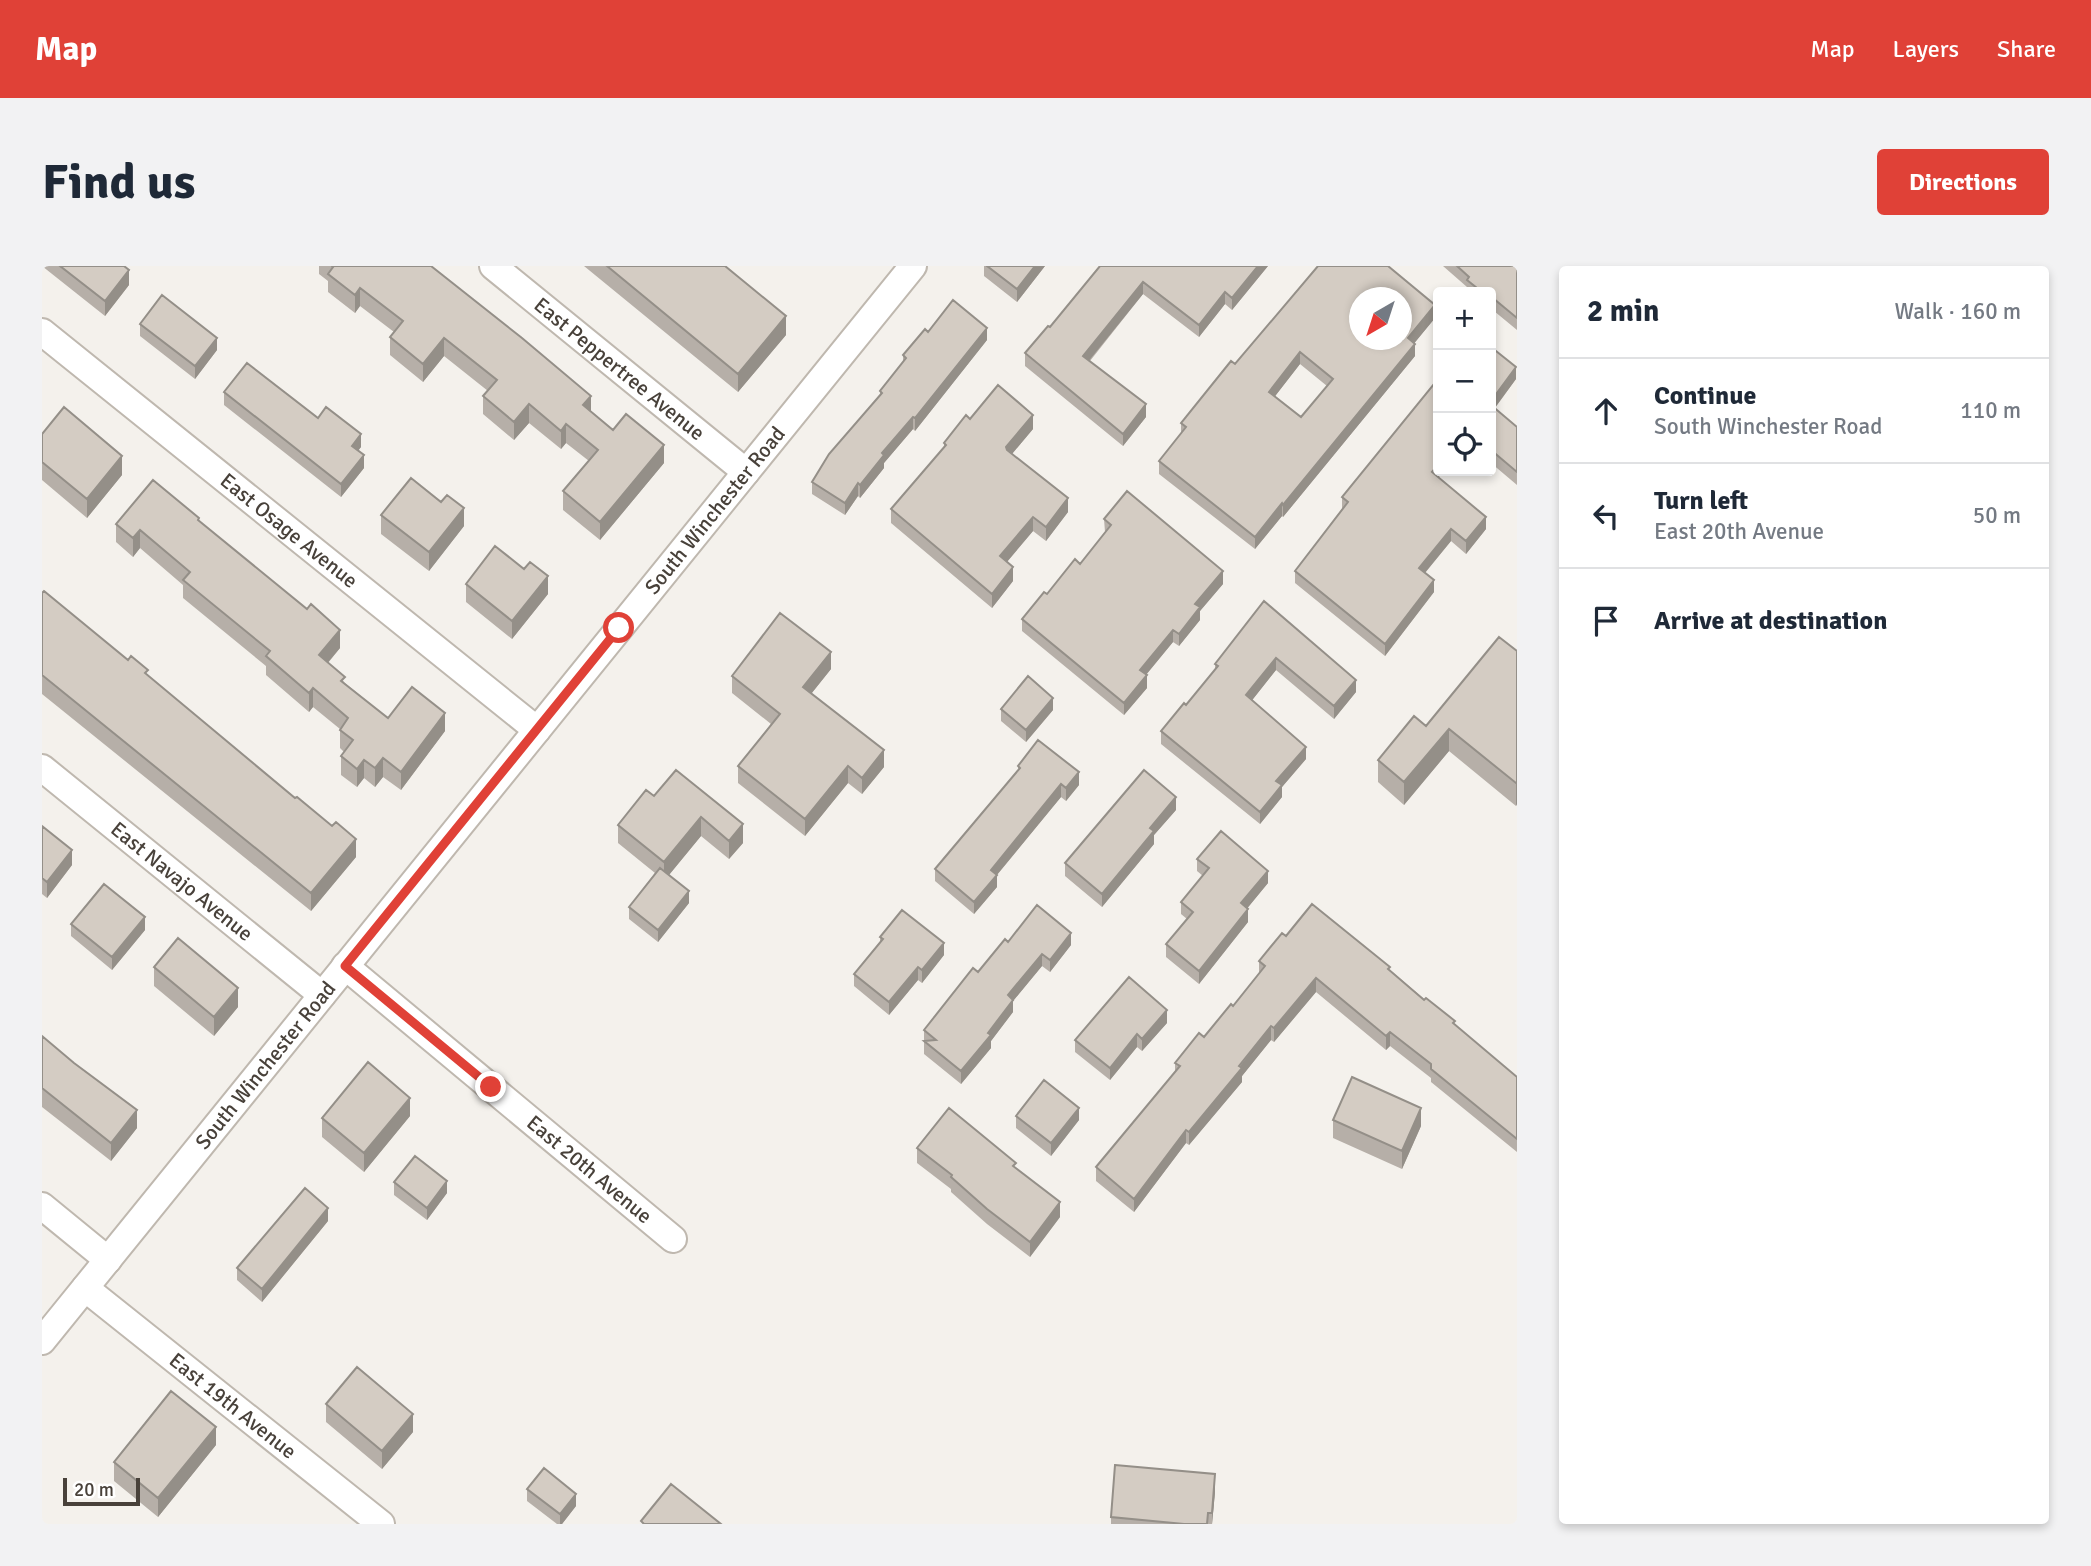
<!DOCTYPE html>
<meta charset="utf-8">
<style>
:root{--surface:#fff;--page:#f2f2f3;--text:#1f2937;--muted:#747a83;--line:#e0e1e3;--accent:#e04137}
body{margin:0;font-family:Signika,sans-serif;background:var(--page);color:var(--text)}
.controls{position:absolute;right:21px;top:21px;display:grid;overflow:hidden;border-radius:7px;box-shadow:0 4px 10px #0003}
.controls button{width:63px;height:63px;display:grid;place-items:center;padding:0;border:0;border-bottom:2px solid var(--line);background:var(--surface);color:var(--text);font:35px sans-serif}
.compass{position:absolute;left:1307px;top:21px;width:63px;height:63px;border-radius:50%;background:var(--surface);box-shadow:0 4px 10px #0003;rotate:219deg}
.scale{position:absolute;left:21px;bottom:18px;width:77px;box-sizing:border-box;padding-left:7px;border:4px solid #48413a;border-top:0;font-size:19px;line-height:24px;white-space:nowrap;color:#48413a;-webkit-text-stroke:5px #fff;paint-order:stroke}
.stop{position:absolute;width:21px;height:21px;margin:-16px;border:5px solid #e04137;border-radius:50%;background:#fff}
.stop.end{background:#e04137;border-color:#fff;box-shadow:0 2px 7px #0008}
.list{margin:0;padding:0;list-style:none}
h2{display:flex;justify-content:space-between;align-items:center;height:91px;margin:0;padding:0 28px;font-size:30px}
h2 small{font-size:23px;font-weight:400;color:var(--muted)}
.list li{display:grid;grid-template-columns:46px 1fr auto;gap:21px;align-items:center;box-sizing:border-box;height:105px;padding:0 28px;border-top:2px solid var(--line)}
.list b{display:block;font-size:26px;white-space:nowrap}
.list p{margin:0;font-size:23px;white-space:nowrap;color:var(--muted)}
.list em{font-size:23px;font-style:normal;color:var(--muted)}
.icon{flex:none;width:38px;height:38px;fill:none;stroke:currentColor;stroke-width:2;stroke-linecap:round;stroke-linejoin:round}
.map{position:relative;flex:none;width:1475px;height:1258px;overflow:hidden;border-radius:7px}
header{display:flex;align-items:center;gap:42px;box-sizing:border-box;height:98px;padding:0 35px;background:var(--accent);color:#fff}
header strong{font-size:33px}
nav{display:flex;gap:38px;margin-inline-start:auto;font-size:24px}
.intro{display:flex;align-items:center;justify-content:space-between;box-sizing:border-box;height:168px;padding:0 42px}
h1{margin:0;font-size:49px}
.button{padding:18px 32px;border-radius:7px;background:var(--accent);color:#fff;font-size:24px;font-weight:700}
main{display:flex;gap:42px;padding:0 42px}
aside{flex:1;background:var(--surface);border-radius:7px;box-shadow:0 4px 10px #0003}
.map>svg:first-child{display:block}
</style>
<header>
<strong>Map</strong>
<nav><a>Map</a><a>Layers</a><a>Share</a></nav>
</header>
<div class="intro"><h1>Find us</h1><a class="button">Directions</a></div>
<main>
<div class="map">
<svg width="1475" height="1258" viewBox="0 0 1475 1258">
<rect width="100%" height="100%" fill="#f4f1ec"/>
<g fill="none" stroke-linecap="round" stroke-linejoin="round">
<g stroke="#bfb8af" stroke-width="30">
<g id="minor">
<path id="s1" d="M451,0l253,206"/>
<path id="s2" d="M0,66l495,398"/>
<path id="s3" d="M0,502l280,227"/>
<path id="s4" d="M303,700l328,273"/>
<path d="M0,940l66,54"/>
<path id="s5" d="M43,1022l296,236"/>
<path id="s6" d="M0,1075l871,-1075"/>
</g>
</g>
<use href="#minor" stroke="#fff" stroke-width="26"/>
</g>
<path fill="#b6afa8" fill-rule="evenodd" d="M0,0h82l5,19 -24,31z
M277,0h112l160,145 22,19 51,33 -64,77 -37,-30v-19l26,-30 -23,-18 -5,6 -32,-26 -15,17 -31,-26v-18l5,-5 -44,-35 -21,26 -33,-27v-18l4,-5 -34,-26 -5,7 -27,-21v-11l-9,-7z
M542,0h141l61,69 -48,57z
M942,0h61l-28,36 -33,-26z
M1058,0h168l-36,44 -7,-6 -26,33 -56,-43 -53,67 56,56 -23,29 -98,-80v-13l25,-26z
M1401,0h74v64l-23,-19 -2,2 -1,-2v-19h-24v-5z
M1393,52l-21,25 1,13 -132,161 -1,-1 -27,33 -96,-75v-13l22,-28v-10l54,-59zM1258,98l27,22 -26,31 -26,-21z
M98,58l77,26 -22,29 -55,-43z
M886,66l59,8 -72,91 -2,-2 -29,34v5l-24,30 -2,-2 -13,19 -33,-21v-12l68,-87v-4l23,-29v-7z
M1449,81l25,32 -21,29 22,19v58l-26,-22z
M182,126l94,26 43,29 -3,4 6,17 -23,29 -117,-92z
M928,153l63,10 -21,25 56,58 -22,29 -13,-10 -26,31 6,19 -21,27 -101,-85v-14l53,-62v-4z
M0,168l80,41 -35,43 -45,-38z
M1396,205h6l-6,6 48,52 -20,25 -15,-13 -26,32 9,19 -49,64 -90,-73v-12l47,-62v-12z
M399,236l23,24 -35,45 -48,-37v-19z
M1062,253l119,65 -23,27v9l-21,26 -6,-4 -27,33 1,13 -23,27 -102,-84v-12l58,-55 25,-32z
M157,255l141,127 -12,15 17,20 43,35 57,13 -44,59 -18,-13 -8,10 -11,-9 -7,9 -16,-12v-19l3,-4 -4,-4v-19l-27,-22 -4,5 -43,-37v-9l-83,-68v-13l-43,-37 -7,9 -17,-15v-18z
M424,318l82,10 -36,45 -46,-37z
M0,327l106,82 208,182 -45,54 -269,-217z
M1222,335l92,91 -22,27 -58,-49 -24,30 54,59 -24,28v10l-22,27 -99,-80v-13l25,-26 29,-35v-6z
M1475,385v153l-1,2 -67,-55 -45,54 -26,-23v-22l48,-34z
M789,403l-20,25 73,73 -22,27 -14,-11 -43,53 -67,-53v-17l33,-42 -39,-31v-17z
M959,443l52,1 -27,32 -25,-21z
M976,500l61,19 -13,16 -5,-4 -64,78v12l-23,27 -39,-33v-12l83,-99z
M634,504l67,73 -14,16 -28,-23 -32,39 20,28 -31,39 -29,-23v-12l26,-34 -37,-30v-18l36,-29z
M1134,544l-22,25v9l-52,63 -37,-31v-13z
M0,560l30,39 -25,33 -5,-4z
M1155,593l71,24 -21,25 1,14 -49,62 -33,-27v-13l21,-25 -6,-5v-12l22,-26 -6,-5z
M29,658l74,6 -33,40 -41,-34z
M1244,670l104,34 127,107v75l-86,-70v-4l-41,-32 -4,4 -70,-58 -42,50 -3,-2 -29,36v6l-53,63 -3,-2 -52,69 -38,-31v-14l79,-95v-9l29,-26 29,-31 26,-32v-13z
M838,671l64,18 -22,28 -4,-3 -29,35 -35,-29v-12l26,-32z
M966,676l63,3 -21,27 -8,-6 -29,35v11l-22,29v7l-30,36 -37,-30v-24l54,-58z
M112,701l84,40 -24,29 -60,-50z
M1125,757l-25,28 -5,-4 -27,33 -35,-28v-12z
M0,770l95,92 -26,33 -69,-54z
M368,850l-46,56 -42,-35v-19z
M974,850l63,4 -28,36 -35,-28z
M1291,854l88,6 -19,43 -69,-31z
M875,882l99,20 44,49 -30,40 -43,-33 -36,-32v-3l-34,-26z
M352,916l53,11 -20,27 -33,-25z
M286,955l-66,81 -25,-22v-12z
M284,1138l87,28 -31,37 -56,-47z
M174,1179l-58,72 -44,-36v-19z
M485,1223l49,17 -14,18h-5l-30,-23z
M1173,1226l-3,32h-101v-7z"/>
<path fill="#948f88" d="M993,0h10l-28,36v-13z
M1216,0h10l-36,44v-12z
M87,4v15l-24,31v-15z
M1101,16v12l-60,74v-12z
M318,22v18l-5,7v-18z
M1183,26v12l-26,33v-12z
M1393,39v13l-27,33v-13z
M744,50v19l-48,57v-18z
M945,62v12l-72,91v-13z
M175,72v12l-22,29v-13z
M402,72v18l-21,26v-18z
M1373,78v12l-132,161v-12z
M1258,86v12l-31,40v-12z
M1474,101v12l-25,34v-12z
M549,130v18l-8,-9z
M487,138v19l-15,17v-18z
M1104,138v13l-23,29v-12z
M991,149v14l-27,32v-14z
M871,151v12l-29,34v5l-24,30v-13l22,-32z
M524,158v19l-5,6v-18z
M319,168v13l-9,11v-12z
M622,179v18l-64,77v-18z
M322,189v13l-23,29v-13z
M80,190v19l-35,43v-19z
M1396,199v6h6l-12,14v-13z
M816,217v13l-13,19v-12z
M1026,232v14l-22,29v-14z
M1240,237v13l-27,33v-12z
M422,242v18l-35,45v-19z
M991,251v14l-33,39v-14z
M1444,251v12l-20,25v-13z
M1409,263v12l-32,39v-12z
M98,264v18l-7,9v-19z
M971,301v14l-21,27v-14z
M1181,305v13l-23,27v9l-21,26v-12l16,-30z
M506,310v18l-36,45v-18z
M1392,314v12l-49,64v-12z
M298,364v18l-21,25v-18z
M1131,364v12l-33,40v-12z
M789,386v17l-28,35v-17z
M1234,392v12l-30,38v-13z
M1105,409v13l-23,27v-12z
M1314,414v12l-22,27v-13z
M271,422v19l-4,5v-19z
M1011,432v12l-27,32v-12z
M403,447v18l-44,59v-18z
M1407,463v22l-45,54v-23z
M1264,481v12l-24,28v10l-22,27v-12l16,-31z
M842,484v17l-22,27v-16z
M341,492v19l-8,10v-19z
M322,494v18l-7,9v-18z
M806,500v17l-43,53v-17z
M1037,506v13l-13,16v-13z
M1475,516v22l-1,2v-23z
M1019,518v13l-70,85v-12z
M1134,531v13l-22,25v9l-52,63v-13l48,-66z
M659,551v19l-37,45v-19z
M701,558v19l-14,16v-18z
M314,573v18l-45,54v-18z
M30,584v15l-25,33v-16z
M1226,605v12l-27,33v-13z
M955,609v12l-23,27v-12z
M647,625v12l-31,39v-12z
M1206,643v13l-49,62v-13z
M103,651v13l-33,40v-13z
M1029,667v12l-21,27v-12z
M902,677v12l-22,28v-13z
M1000,688v12l-29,35v11l-22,29v7l-30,36v-13l27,-38 20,-38z
M876,701v13l-29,35v-13z
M1274,712v14l-42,50v-14z
M196,722v19l-24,29v-19z
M1125,744v13l-25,28v-12z
M1229,760v14l-29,36v6l-53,63v-13z
M1348,766v14l-4,4v-14z
M1095,768v13l-27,33v-12z
M368,832v18l-46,56v-19z
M1037,842v12l-28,36v-13z
M1379,842v18l-19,43v-18z
M95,844v18l-26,33v-18z
M1144,864v13l-52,69v-13z
M405,915v12l-20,27v-12z
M1018,936v15l-30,40v-15z
M286,942v13l-66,81v-13z
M371,1148v18l-31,37v-18z
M174,1161v18l-58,72v-19z
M1173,1208v18l-3,32v-11z
M534,1228v12l-14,18h-2v-10z"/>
<path fill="#d4ccc3" stroke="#948f88" stroke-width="2" fill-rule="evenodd" d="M18,0h64l5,4 -24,31z
M290,0h99l91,72 69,58 -8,9 30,25 13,-16 38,31 -64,77 -37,-31 35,-41 -32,-26 -5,7 -32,-27 -15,18 -31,-26 14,-16 -53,-42 -21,26 -33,-27 13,-16 -43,-33 -5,7 -27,-21 5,-7z
M565,0h118l61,50 -48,58z
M945,0h48l-18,23z
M1058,0h158l-26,32 -7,-6 -26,33 -56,-43 -60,74 63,48 -23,30 -98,-81 23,-27 2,1z
M1276,0h70l47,39 -27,33 7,6 -132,161 -1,-2 -27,34 -96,-76 27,-34 -5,-4 50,-62 4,3zM1318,32h42v42h-42zM1258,86l33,27 -32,38 -32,-25z
M1415,0h60v52l-23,-19 -2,1 -1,-1v-7h-9l-15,-12 2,-3z
M120,29l55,43 -22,28 -55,-42z
M911,34l34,28 -72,90 -2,-1 -31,36 2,2 -24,30 -2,-2 -13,20 -33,-21 17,-28 53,-61 -2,-2 26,-33 -3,-3 22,-26 3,3z
M1449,81l25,20 -25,34z
M205,97l71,55 8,-11 35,27 -9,12 12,9 -23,29 -117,-92z
M1396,113v86l-6,7 54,45 -20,24 -15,-12 -32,39 15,12 -49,64 -90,-73 53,-69 -6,-5z
M956,119l35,30 -27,32 1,3 61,48 -22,29 -13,-10 -33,39 13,11 -21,27 -101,-85 55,-64 -2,-2 22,-28 4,4z
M1449,139l26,22v45l-26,-22z
M22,141l58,49 -35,43 -45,-37v-28z
M369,212l30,24 6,-7 17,13 -35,44 -48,-37z
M111,214l46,38 -1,2 109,89 4,-5 29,26 -21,25 26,22 -4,4 47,37 24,-31 33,26 -44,59 -18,-14 -8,10 -11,-8 -7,9 -16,-13 12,-16 -13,-10 8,-12 -35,-30 -4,5 -43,-37 4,-5 -87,-71 7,-8 -50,-42 -7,8 -17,-14z
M1085,225l96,80 -28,33 5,3 -21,27 -6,-4 -33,40 7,5 -23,28 -102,-84 22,-27 3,2 28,-35 5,5 31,-39 -7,-6z
M453,280l29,23 6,-7 18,14 -36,45 -46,-37z
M2,325l84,69 3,-4 17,14 -3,3 150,125 2,-1 35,29 4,-4 20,17 -45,54 -269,-218v-82z
M1222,335l92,79 -22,26 -58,-48 -30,37 60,52 -30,34 6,4 -22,27 -99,-81 23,-28 2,2 32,-39 -3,-2z
M738,347l51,39 -28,35 81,63 -22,28 -14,-12 -43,53 -67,-53 42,-52 -48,-38z
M1457,371l18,14v131l-1,1 -67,-54 -45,53 -26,-22 36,-44 12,10z
M986,410l25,22 -27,32 -25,-21z
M996,474l41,32 -13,16 -5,-4 -70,86 6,5 -23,27 -39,-33 85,-101 -2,-2z
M634,504l67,54 -14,17 -28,-24 -37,45 -46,-37 28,-35 8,6z
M1102,504l32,27 -26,31 4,3 -52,63 -37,-31z
M0,560l30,24 -25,32 -5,-4z
M1179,565l47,40 -27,32 7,6 -49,62 -33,-27 27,-32 -12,-10 28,-34 -12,-9z
M618,602l29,23 -31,39 -29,-23z
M62,618l41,33 -33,40 -41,-33z
M1270,638l78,63 -2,2 36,31 2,-2 29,23 -2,2 64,54v62l-86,-70v-5l-41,-32 -4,4 -70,-58 -42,50 -3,-2 -32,40 3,2 -53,64 -3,-2 -52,69 -38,-32 84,-101 -5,-3 24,-30 5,4 27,-33 2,2 32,-40 -6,-5 23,-28 4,3z
M995,639l34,28 -21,27 -8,-6 -34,41 5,5 -25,33 3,2 -30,36 -37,-30 12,-1 -12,-10 49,-62 5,4 27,-33 3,3z
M860,644l42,33 -22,27 -4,-3 -29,35 -35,-28 29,-35 -3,-2z
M136,672l60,50 -24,29 -60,-50z
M1087,711l38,33 -25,29 -5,-5 -27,34 -35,-28z
M0,770l32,27 63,47 -26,33 -69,-55z
M326,796l42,36 -46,55 -42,-35z
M1310,811l69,31 -19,43 -69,-31z
M1002,814l35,28 -28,35 -35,-27z
M907,842l67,55 -3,3 47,36 -30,40 -43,-33 -36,-32 1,-2 -35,-27z
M373,890l32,25 -20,27 -33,-26z
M263,922l23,20 -66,81 -25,-21z
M315,1101l56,47 -31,37 -56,-47z
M129,1125l45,36 -58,71 -44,-36z
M1073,1199l100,9 -3,39h-4l-1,11h-23l-73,-7z
M502,1202l32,26 -16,20 -33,-25z
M629,1218l50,40h-77l-3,-3z"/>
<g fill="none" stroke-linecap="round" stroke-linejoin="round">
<path stroke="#e04137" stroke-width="9" d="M449,821l-146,-121 274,-338"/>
</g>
<g text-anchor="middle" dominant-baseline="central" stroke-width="5" stroke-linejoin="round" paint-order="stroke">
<g font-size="21" fill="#48413a" stroke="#fff">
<text stroke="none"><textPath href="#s1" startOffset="163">East Peppertree Avenue</textPath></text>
<text stroke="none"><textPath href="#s6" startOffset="1069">South Winchester Road</textPath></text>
<text stroke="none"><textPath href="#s2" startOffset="317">East Osage Avenue</textPath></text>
<text stroke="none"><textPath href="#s3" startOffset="180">East Navajo Avenue</textPath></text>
<text stroke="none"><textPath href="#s6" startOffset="355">South Winchester Road</textPath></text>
<text stroke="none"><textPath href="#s4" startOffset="318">East 20th Avenue</textPath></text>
<text stroke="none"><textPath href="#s5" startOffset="189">East 19th Avenue</textPath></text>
</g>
</g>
</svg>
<div class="controls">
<button>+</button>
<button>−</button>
<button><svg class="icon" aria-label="locate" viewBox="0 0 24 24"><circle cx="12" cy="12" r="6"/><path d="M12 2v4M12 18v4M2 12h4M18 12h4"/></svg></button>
</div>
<svg class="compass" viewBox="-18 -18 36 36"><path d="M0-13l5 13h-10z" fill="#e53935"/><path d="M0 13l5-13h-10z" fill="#747a83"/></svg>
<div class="scale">20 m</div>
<div class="stop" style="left:577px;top:362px"></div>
<div class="stop end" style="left:449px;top:821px"></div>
</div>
<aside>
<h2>2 min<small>Walk · 160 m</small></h2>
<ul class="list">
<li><svg class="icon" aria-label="ahead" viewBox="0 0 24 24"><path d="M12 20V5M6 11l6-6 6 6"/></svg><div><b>Continue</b><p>South Winchester Road</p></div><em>110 m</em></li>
<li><svg class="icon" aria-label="left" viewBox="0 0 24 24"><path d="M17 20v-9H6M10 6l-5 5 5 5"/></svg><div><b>Turn left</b><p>East 20th Avenue</p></div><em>50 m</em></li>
<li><svg class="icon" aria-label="arrive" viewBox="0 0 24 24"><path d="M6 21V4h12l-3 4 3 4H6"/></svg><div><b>Arrive at destination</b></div></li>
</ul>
</aside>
</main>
